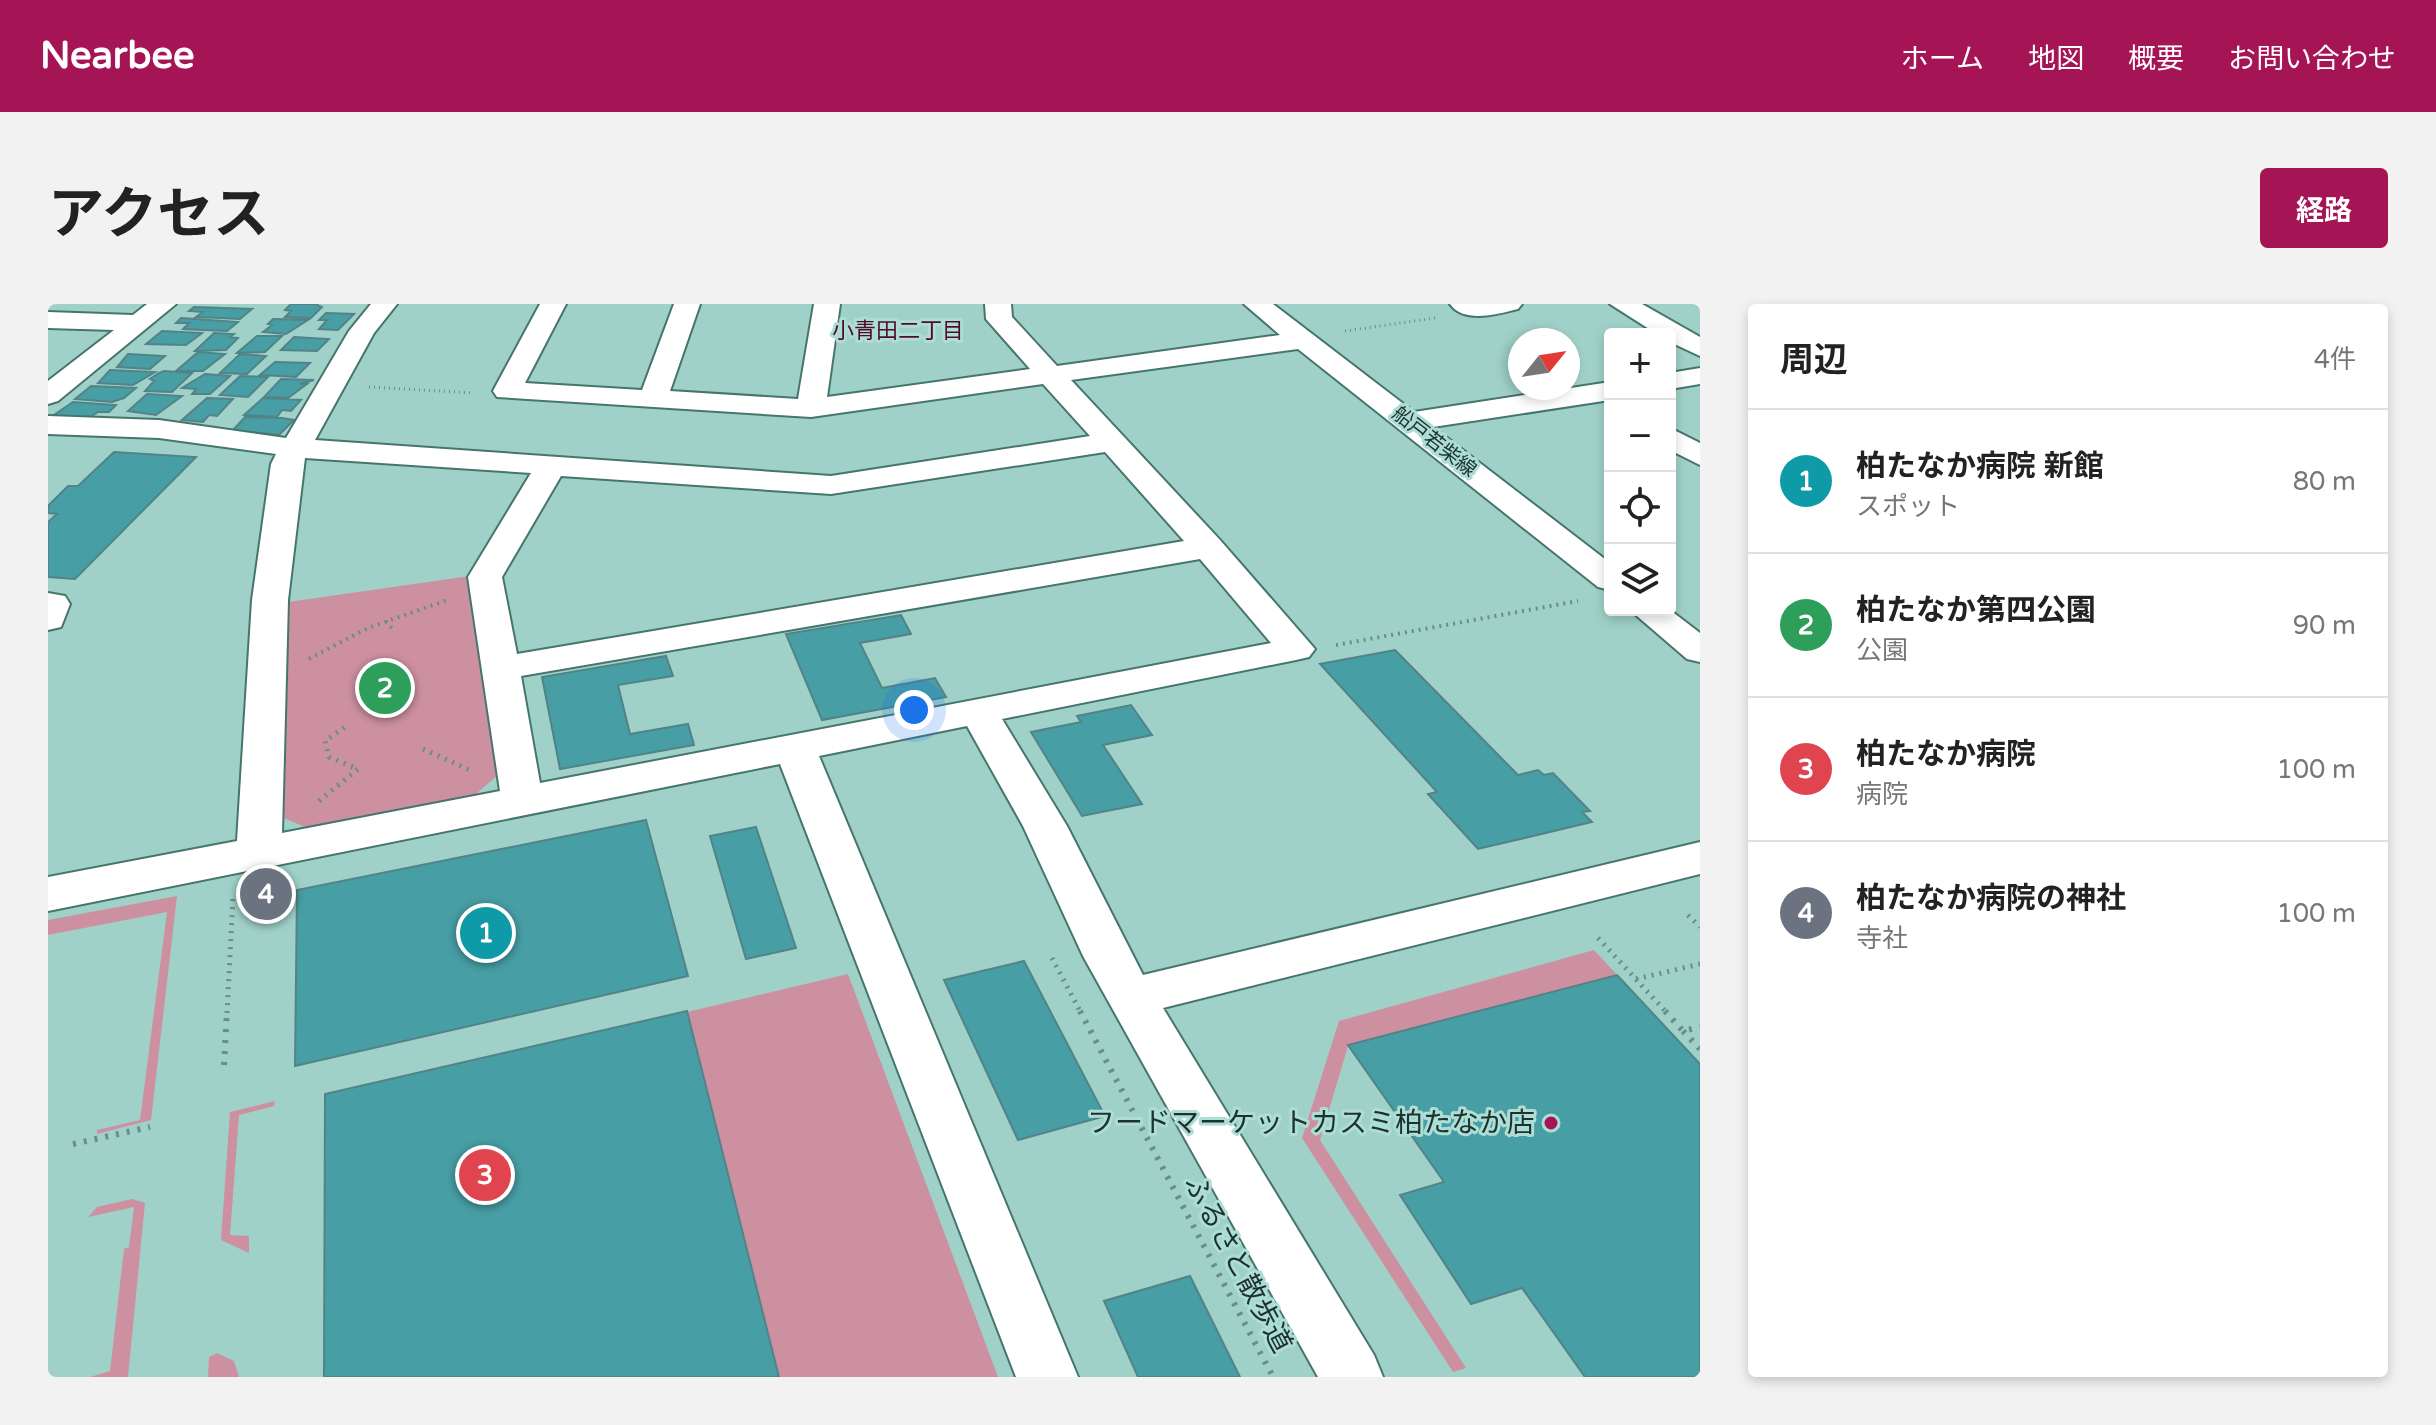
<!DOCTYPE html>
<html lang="ja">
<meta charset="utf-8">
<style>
:root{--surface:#fff;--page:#f2f2f2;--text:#222;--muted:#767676;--line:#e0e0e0;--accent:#a51555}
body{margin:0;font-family:"Varela Round","Noto Sans JP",sans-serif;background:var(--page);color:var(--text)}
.controls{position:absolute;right:24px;top:24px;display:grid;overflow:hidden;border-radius:8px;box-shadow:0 4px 12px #0003}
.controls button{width:72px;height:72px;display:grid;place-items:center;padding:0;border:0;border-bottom:2px solid var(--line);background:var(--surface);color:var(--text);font:40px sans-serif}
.compass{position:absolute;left:1460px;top:24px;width:72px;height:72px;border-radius:50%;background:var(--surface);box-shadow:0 4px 12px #0003;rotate:60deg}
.you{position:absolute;left:866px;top:406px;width:28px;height:28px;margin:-20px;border:6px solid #fff;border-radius:50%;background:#1a73e8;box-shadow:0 0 0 12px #1a73e833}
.badge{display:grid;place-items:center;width:52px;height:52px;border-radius:50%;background:var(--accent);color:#fff;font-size:26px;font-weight:700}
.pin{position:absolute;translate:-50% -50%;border:4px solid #fff;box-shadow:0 2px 8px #0006}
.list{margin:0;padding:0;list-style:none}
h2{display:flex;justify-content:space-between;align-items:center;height:104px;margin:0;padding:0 32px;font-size:34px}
h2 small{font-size:26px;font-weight:400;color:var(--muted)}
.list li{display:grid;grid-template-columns:52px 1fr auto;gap:24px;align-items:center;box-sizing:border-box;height:144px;padding:0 32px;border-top:2px solid var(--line)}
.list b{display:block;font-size:30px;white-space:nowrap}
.list p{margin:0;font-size:26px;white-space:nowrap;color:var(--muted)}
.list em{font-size:26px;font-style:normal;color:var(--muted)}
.icon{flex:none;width:44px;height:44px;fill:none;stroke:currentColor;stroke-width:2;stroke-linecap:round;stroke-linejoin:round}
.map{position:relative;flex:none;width:1652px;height:1073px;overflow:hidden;border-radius:8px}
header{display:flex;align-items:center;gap:48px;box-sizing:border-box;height:112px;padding:0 40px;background:var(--accent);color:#fff}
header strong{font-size:38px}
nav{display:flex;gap:44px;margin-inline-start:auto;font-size:28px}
.intro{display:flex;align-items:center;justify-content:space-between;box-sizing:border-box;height:192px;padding:0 48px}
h1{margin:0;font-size:56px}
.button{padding:20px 36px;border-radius:8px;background:var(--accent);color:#fff;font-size:28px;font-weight:700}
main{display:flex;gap:48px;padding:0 48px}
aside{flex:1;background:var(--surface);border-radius:8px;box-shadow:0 4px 12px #0003}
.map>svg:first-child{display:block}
</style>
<header>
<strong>Nearbee</strong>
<nav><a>ホーム</a><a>地図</a><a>概要</a><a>お問い合わせ</a></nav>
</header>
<div class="intro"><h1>アクセス</h1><a class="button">経路</a></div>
<main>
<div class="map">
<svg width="1652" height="1073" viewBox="0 0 1652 1073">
<rect width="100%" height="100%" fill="#a0d1c8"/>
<path fill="#cd90a0" d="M422,272l29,198 -24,21 -170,32 -26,-11 9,-214z
M129,592l-26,224 -54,14v-4l43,-10 27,-208 -119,23v-15z
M1546,646l23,25 -269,71 -28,94 146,228 -13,4 -151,-234 37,-117z
M800,670l150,403h-219l-92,-365z
M227,797l-1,5 -35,9 -9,120 19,1v17l-28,-13 9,-128z
M84,895l13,4 -17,174h-38l20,-6 14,-122 5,-2 5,-40 -46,10 9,-10z
M169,1049l17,8 5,16h-31l1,-20z"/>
<path fill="#479ea5" stroke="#528386" stroke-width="2" d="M243,0h24l7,3 -11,11 -26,-1 6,-6 -6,-1z
M146,3l58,2 -12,10 -44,-2 7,-5 -14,-1z
M278,9l28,1 -16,16 -19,-1 8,-9h-8z
M133,14l57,4 -11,9 -44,-2 6,-6h-13z
M225,15l35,1 -22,14 -23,-2 9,-7 -4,-1z
M114,27l40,2 -16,12 -40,-1z
M166,29l20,1 -4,3 8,1 -12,12 -31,1z
M209,32h25l-17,16 -28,1z
M246,33l35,2 -12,12 -36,-1z
M150,48l27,2 -22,17h-27z
M80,50l37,2 -15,13 -33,-2z
M192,50l26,2 -19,18 -27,-1z
M227,58l35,1 -14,14 -36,-2z
M62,66l45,2 -22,13 -35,-2z
M111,69l5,-2 28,2 -20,19 -27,-1 9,-10 -4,-2z
M157,70l25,2 -20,18h-18l4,-5 -14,-1z
M192,72l28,1 -20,20 -28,-2z
M233,75l33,1 -14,4h7l-19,14 -24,-1z
M43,82l45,2 -12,10 -12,4 -37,-3z
M99,90l35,2 -26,19 -28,-4z
M159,94l26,1 -16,17 -8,-1 -6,7 -21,-2z
M215,94l38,2 -10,11 -9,-1 -5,7 -33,-2z
M25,98l43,3 -7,7h-11l-9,6 -38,-1z
M197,113l37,1 12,2 -15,15 -46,-5z
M66,148l82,5 -121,122 -27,-2v-55l9,-8 -9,-1v-7l20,-20h10z
M853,311l10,19 -51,9 22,45 53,-10 11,19 -124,23 -36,-86z
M1347,346l123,125 20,-5 6,5 9,-2 37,38 -8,1 10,10 -114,27 -50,-55 9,-2 -117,-128z
M618,352l7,20 -55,9 12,49 58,-10 6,21 -134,24 -18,-92z
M1083,401l21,30 -49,10 39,59 -60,12 -51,-84 50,-10 -4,-6z
M598,516l42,156 -393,90 2,-176z
M708,523l40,121 -50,11 -36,-123z
M976,657l81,155 -87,24 -74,-160z
M1569,671l83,89v313h-115l-63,-89 -51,16 -71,-109 44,-13 -96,-137z
M639,707l92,366h-455l1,-283z
M1142,972l50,101h-102l-34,-76z"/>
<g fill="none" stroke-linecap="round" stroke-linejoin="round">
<g stroke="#46756d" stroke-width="4">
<path id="minor" d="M99,0h29l-118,97 -10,3v-23l66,-51 -66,-2v-16l85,3z
M323,0h26l-23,29 -59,107 516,36 259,-40 -47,-52 -232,33 -314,-20 -4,-6 47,-87h26l-41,79 117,7 32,-86h26l-30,87 128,8 16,-95h26l-13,93 203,-28 -44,-50 -1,-15h26l1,13 45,49 223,-31 -36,-31h29l141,108 196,-30v18l-177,27 177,136v27l-12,-3 -300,-238 -227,31 149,160 95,109 -6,8 -13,3 -294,59 65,107 76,149 557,-133v32l-537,134 211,347 9,22h-65l-235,-421 -60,-130 -56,-100 -148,30 259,621h-62l-236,-613 -732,147v-34l189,-36 15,-241 19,-136 5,-10 -117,-16 -111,-4v-18l111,4 127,18 63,-107zM1057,148l79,89 -667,113 -15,-77 59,-101 270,18zM257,154l226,15 -63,104 32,214 -218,42 6,-233zM1152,255l71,84 -731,140 -19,-107z
M1402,0h72l-4,5c-20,5 -54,15 -68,-5z
M1562,0h32l58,33v19l-30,-14v-8h-13z
M1652,64v16l-30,5v-16z
M1622,124l30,15v22l-30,-15z
M0,289l17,3 5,8 -9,23 -13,3z
M1582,306h40l30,23v29l-13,-3z"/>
</g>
<path stroke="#698d87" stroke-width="3" stroke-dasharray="1 4" stroke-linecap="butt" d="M1297,27l90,-13
M321,83l105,6"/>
<path stroke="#698d87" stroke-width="4" stroke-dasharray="2 5" stroke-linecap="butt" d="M338,317l8,10
M1288,341l242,-44
M261,355l59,-31 82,-29"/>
<path stroke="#698d87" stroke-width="5" stroke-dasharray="2 6" stroke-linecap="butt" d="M375,445l49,22
M271,497l39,-32 -29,-12 -4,-16 20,-14
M1640,611l12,12
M1550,634l69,75
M1004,654l29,55
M1588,675l64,-15
M179,709l6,-115"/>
<path stroke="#698d87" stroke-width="6" stroke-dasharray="3 8" stroke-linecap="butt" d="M1032,707l193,366
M1617,707l18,20 17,-4
M1635,727l17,18
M176,761l3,-54
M25,840l77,-17"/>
<use href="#minor" fill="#fff" fill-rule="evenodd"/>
</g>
<circle fill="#a51555" stroke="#added5" stroke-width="3" cx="1503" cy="819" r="8"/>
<g text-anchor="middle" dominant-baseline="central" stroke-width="6" stroke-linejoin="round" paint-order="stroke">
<g font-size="20" fill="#1d312d" stroke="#added5">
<text transform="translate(1386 138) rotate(38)">船戸若柴線</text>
</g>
<g font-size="22" fill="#4f0b27" stroke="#added5">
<text x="850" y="27">小青田二丁目</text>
</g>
<g font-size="28" fill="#1d312d" stroke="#added5" text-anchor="end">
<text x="1487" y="819">フードマーケットカスミ柏たなか店</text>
</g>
<g font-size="28" fill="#1d312d" stroke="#added5">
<text transform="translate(1190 960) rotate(62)">ふるさと散歩道</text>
</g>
</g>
</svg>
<div class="controls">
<button>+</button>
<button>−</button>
<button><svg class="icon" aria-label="locate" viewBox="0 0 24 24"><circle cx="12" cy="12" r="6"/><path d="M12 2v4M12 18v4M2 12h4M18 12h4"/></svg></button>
<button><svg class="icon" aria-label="layers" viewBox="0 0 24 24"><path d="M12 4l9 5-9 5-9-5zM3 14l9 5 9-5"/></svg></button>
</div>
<svg class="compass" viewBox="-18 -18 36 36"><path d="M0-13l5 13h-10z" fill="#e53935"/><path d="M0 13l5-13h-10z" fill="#767676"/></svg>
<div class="you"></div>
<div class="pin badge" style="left:438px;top:629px;background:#0f9aa8">1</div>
<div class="pin badge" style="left:337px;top:384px;background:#2e9e5b">2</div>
<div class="pin badge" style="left:437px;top:871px;background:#e0444e">3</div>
<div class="pin badge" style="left:218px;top:590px;background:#6b7280">4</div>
</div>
<aside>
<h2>周辺<small>4件</small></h2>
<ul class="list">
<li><span class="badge" style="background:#0f9aa8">1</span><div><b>柏たなか病院 新館</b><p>スポット</p></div><em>80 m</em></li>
<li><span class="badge" style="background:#2e9e5b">2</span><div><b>柏たなか第四公園</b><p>公園</p></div><em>90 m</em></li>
<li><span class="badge" style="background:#e0444e">3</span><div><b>柏たなか病院</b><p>病院</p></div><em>100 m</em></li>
<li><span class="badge" style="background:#6b7280">4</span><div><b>柏たなか病院の神社</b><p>寺社</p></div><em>100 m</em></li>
</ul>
</aside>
</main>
